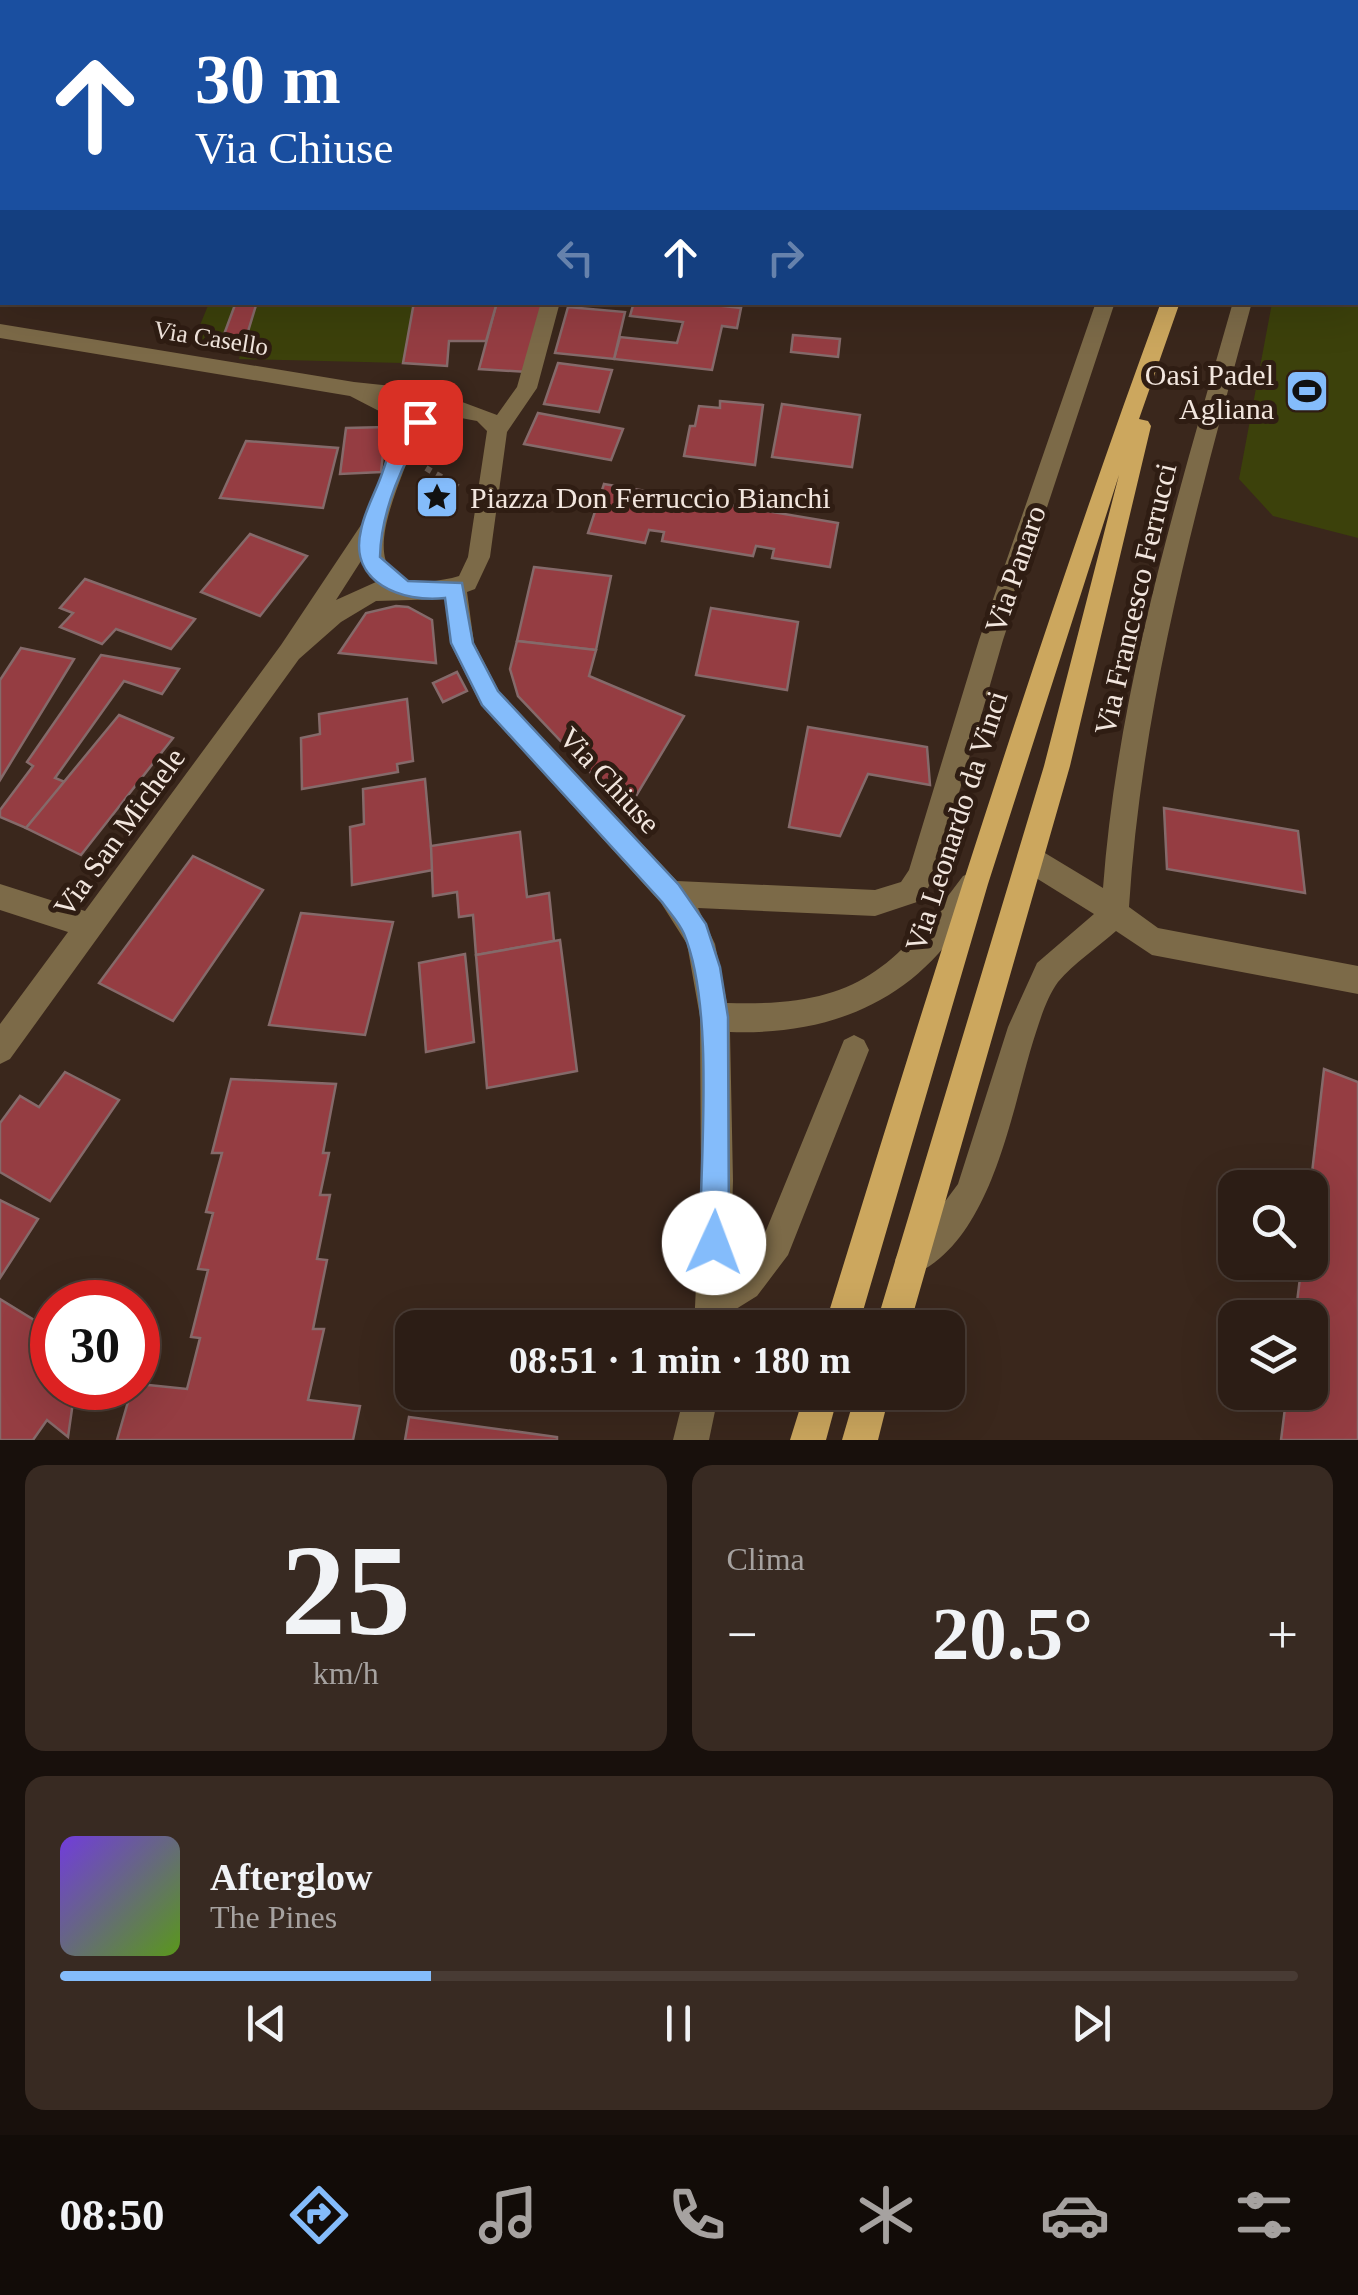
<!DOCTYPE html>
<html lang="it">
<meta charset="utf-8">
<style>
:root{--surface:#2c1d15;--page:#382a22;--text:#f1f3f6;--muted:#a6a2a0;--line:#483b34;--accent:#84bcfb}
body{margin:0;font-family:"Times New Roman",serif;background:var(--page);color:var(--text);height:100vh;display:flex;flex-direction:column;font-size:38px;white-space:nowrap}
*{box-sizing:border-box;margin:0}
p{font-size:32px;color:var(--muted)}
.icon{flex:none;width:55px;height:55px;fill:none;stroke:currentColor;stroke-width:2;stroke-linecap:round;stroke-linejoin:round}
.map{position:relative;height:1440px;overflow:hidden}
.panel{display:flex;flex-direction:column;gap:25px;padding:25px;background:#18100c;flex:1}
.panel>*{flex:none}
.banner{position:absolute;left:0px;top:0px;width:1360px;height:305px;box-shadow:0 10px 40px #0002,0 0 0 2px var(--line);background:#1a4fa0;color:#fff;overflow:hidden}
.tools{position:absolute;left:1218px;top:1170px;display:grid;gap:20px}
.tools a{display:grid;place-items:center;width:110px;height:110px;border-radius:20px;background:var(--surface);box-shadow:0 10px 40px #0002,0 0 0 2px var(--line);font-size:50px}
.speed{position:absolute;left:30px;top:1280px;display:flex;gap:20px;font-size:50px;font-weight:700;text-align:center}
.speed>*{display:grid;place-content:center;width:130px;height:130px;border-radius:50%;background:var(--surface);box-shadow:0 10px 40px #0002,0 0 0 2px var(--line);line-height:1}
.speed .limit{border:15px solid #d22;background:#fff;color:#111}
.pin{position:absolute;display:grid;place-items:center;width:85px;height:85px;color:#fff;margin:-42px;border-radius:20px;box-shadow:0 5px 15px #0006}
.me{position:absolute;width:110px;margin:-55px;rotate:2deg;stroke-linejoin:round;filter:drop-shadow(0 0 8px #0008)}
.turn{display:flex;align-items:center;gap:35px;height:210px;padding:0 30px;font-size:45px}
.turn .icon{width:130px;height:130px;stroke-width:2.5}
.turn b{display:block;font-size:70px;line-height:85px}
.lanes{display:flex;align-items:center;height:95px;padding:0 30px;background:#0003;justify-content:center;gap:50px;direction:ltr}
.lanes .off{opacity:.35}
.big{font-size:75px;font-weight:700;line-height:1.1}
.panel .widget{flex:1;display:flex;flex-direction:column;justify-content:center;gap:15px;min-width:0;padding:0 35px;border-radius:20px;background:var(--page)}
.panel .dial{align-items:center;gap:0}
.dial b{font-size:130px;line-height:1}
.song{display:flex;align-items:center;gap:30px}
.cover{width:120px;height:120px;border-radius:15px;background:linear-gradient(135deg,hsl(260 70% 55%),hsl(90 70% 35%))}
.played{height:10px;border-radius:5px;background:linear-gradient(90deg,var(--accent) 30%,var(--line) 30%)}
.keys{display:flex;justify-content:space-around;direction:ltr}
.heat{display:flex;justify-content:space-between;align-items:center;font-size:55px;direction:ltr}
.panel .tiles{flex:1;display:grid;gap:25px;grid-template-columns:1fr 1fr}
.widget:last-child{grid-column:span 2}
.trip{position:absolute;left:395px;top:1310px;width:570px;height:100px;border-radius:20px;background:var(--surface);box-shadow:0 10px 40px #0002,0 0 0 2px var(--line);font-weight:700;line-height:100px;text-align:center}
.tabs{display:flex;height:160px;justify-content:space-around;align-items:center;background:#120c08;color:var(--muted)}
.tabs .icon{width:70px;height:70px}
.tabs .current{color:var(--accent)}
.tabs b{font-size:45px;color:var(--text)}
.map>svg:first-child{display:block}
.green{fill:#3c410b}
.building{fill:#953d42;stroke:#856a6a;stroke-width:2.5}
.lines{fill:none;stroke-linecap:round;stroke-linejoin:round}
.path{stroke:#77665c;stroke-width:6;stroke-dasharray:6 6;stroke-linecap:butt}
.minor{fill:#7c6a48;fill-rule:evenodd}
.major{fill:#cca75e;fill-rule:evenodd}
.route{fill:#84bcfb;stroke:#567aa3;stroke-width:2.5}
.labels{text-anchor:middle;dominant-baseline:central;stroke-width:10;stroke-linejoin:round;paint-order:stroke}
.far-street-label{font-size:25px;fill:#f2e6de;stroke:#2f1d13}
.poi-label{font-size:30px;fill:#f2e6de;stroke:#2f1d13;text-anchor:end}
.street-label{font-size:30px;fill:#f2e6de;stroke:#2f1d13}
</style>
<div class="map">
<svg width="1358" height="1440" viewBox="0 0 1358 1440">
<rect width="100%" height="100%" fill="#3a271c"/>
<!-- green -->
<g class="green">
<path d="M 1358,139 L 1358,538 L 1273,516 L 1239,479 L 1272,303 L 1358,302 Z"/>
<path d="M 209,303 L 414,303 L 403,363 L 239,359 L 241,351 L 192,345 Z"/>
</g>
<!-- building -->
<g class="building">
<path d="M 899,0 L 1025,0 L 898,2 Z"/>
<path d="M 236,302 L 257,302 L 242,351 L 219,348 Z"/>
<path d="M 497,302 L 543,302 L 527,372 L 479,369 Z"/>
<path d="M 497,302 L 486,341 L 449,341 L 447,366 L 403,363 L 414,302 Z"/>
<path d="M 634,302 L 688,302 L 741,308 L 737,328 L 722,326 L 712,370 L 614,359 L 620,337 L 677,343 L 683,322 L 630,316 Z"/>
<path d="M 568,307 L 625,312 L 614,359 L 555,353 Z"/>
<path d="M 793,335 L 840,339 L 838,357 L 791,352 Z"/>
<path d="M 558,363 L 612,370 L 599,412 L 544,404 Z"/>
<path d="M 720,401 L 763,405 L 755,465 L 684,456 L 690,426 L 695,426 L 699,406 L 720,408 Z"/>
<path d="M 782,404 L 860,415 L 852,467 L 772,457 Z"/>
<path d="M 538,413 L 623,429 L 611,460 L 524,444 Z"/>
<path d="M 386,427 L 381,472 L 340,474 L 346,428 Z"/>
<path d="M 246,441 L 338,448 L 323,508 L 220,498 Z"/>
<path d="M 604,484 L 838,523 L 830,567 L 772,558 L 774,549 L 756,546 L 753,556 L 662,541 L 664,532 L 649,530 L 645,543 L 588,533 Z"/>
<path d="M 250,534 L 307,556 L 260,616 L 201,592 Z"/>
<path d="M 534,567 L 611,576 L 596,650 L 517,641 Z"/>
<path d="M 85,579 L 195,619 L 171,649 L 116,629 L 102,644 L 60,627 L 73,613 L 60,608 Z"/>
<path d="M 396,606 L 408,607 L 432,620 L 436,663 L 339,653 L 366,613 Z"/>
<path d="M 711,608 L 798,622 L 787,690 L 696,675 Z"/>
<path d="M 517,641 L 596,650 L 589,676 L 684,716 L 627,811 L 518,696 L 510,669 Z"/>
<path d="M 21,648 L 74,659 L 0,780 L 0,680 Z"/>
<path d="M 101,655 L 179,669 L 162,694 L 124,681 L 55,778 L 65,782 L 26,828 L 0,817 L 0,810 L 33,766 L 27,762 Z"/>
<path d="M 457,672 L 467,691 L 443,702 L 433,683 Z"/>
<path d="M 407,699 L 413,761 L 397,764 L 398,772 L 302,789 L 301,738 L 320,734 L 319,714 Z"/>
<path d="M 119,715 L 173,738 L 81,855 L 26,828 Z"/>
<path d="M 808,727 L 927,747 L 930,785 L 868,774 L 840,836 L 789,827 Z"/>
<path d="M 425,779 L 433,870 L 352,885 L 350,827 L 364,824 L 363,789 Z"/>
<path d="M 1164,808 L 1298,831 L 1305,893 L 1167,869 Z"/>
<path d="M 520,832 L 527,897 L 549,893 L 554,941 L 476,955 L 473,915 L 459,917 L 457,892 L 433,896 L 431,846 Z"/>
<path d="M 193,856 L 263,890 L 173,1021 L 99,983 Z"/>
<path d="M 301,913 L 393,922 L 365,1035 L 269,1025 Z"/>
<path d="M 560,940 L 577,1071 L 487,1088 L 476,955 Z"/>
<path d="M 465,954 L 474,1042 L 426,1052 L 419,963 Z"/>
<path d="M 1324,1069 L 1358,1082 L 1358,1440 L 1281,1440 L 1287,1392 L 1310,1392 L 1310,1318 L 1295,1318 L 1302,1262 L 1310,1262 L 1310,1190 Z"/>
<path d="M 65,1072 L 119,1100 L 50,1201 L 0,1172 L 0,1123 L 20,1096 L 39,1107 Z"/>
<path d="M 231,1079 L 336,1084 L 323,1153 L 329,1153 L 320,1195 L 330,1195 L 317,1259 L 327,1260 L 313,1329 L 324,1329 L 308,1400 L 360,1406 L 353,1440 L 117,1440 L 132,1388 L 138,1388 L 138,1384 L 187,1389 L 200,1338 L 191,1337 L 208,1270 L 198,1269 L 213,1213 L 206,1212 L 222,1153 L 212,1153 Z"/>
<path d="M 0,1200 L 38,1219 L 0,1278 Z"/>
<path d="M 0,1299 L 52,1331 L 52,1388 L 75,1388 L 68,1437 L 47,1420 L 33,1440 L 0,1440 Z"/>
<path d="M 409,1417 L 557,1437 L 557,1440 L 405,1440 Z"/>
</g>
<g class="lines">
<!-- path -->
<path class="path" d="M 426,468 L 458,487"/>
<!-- minor -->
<g class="minor">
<path d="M 586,0 L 600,0 L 601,2 L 586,2 Z"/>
<path d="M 1150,0 L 1165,0 L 1167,2 L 1151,2 Z"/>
<path d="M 541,302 L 560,302 L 537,388 L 507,432 L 490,557 L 475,589 L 467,592 L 474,643 L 499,691 L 677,881 L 875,890 L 901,882 L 909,870 L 979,640 L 1096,302 L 1115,302 L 1003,640 L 935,876 L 920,901 L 875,916 L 698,908 L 715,944 L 727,1003 C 854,1007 891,973 963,876 L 973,872 L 983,876 L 987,885 C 980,901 968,916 957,930 C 903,1007 822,1035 730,1032 L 733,1181 L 730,1275 L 765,1233 L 844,1040 L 854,1035 L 864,1040 L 869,1050 L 788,1255 L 757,1296 L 728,1314 L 728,1328 L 694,1328 L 701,1181 L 700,1017 L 687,944 L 661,903 L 481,705 L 450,643 L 445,599 L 376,601 L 341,622 L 299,659 L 10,1059 L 0,1064 L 0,1024 L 68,932 L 0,910 L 0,884 L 85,911 L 281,645 L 369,513 L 396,434 L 379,411 L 350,396 L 0,338 L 0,324 L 354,382 L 430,390 L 497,415 L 517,387 ZM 394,400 L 439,407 L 411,420 ZM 461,418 L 477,421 L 487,431 L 468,557 L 459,576 L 452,578 C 337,603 398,492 416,438 L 445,421 ZM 361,561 L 376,582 L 336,600 Z"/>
<path d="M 1233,302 L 1252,302 C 1198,502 1142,699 1129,907 L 1158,928 L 1358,966 L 1358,994 L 1152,955 L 1116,931 C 1098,947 1074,963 1058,982 C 1046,998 1038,1026 1032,1045 C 1010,1118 990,1244 911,1276 L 900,1271 L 895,1260 L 900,1249 L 929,1223 L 958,1184 L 1008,1027 L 1037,963 L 1094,914 L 1020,868 L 1017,859 L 1020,850 L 1030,846 L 1040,850 L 1103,888 C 1118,687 1178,495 1233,302 Z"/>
<path d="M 685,1392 L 719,1392 L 709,1440 L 673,1440 Z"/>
</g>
<!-- major -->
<g class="major">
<path d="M 1176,0 L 1191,0 L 1193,2 L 1177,2 Z"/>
<path d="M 1337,0 L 1351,0 L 1352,2 L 1337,2 Z"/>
<path d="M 1161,302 L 1180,302 L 1139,419 L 1148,421 L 1151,426 L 1070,766 L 909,1328 L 875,1328 L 1044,766 L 1119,475 L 988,884 L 858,1328 L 824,1328 C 930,983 1037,640 1161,302 Z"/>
<path d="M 805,1392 L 839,1392 L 826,1440 L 790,1440 Z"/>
<path d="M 856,1392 L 890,1392 L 878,1440 L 842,1440 Z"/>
</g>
</g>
<!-- route -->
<path class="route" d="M 420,416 L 429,422 C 403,460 381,511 380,557 L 408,581 L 462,583 L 473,643 L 498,691 L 679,885 L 706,924 L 720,967 L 728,1017 L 729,1243 L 725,1253 L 714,1257 L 704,1253 L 700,1243 C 700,1159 715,1008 684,934 C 679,922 669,912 662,902 L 482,705 L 451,643 L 445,598 C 403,603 348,583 361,530 C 364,513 374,495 380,479 C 389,456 394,424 420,416 Z"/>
<!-- icons -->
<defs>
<g id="stadium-square" transform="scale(2.25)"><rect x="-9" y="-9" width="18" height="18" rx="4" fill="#84bcfb" stroke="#2f1d13"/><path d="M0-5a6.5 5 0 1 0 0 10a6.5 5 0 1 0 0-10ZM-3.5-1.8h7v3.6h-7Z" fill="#111"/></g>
<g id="sight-square" transform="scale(2.25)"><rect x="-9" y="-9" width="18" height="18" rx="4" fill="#84bcfb" stroke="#2f1d13"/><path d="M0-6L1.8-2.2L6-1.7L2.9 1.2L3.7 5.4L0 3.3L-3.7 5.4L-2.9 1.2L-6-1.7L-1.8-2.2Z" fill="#111"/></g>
</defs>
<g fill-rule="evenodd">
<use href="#stadium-square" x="1307" y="391"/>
<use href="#sight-square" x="437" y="497"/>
</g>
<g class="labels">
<!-- far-street labels -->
<g class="far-street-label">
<text transform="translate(211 338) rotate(9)">Via Casello</text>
</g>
<!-- poi labels -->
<g class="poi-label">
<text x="1274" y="374">Oasi Padel<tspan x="1274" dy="34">Agliana</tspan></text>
<text x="470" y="497" text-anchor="start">Piazza Don Ferruccio Bianchi</text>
</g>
<!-- street labels -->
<g class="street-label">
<text transform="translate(1015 569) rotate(-71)">Via Panaro</text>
<text transform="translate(1135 599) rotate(-77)">Via Francesco Ferrucci</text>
<text transform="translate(610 780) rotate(47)">Via Chiuse</text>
<text transform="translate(956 821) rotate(-72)">Via Leonardo da Vinci</text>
<text transform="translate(119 832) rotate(-54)">Via San Michele</text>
</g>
</g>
</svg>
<div class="tools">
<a><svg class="icon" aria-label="search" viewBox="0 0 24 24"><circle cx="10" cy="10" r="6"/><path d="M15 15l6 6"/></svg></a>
<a><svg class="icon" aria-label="layers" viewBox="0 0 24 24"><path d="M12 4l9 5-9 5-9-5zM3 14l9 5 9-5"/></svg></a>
</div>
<div class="speed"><div class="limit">30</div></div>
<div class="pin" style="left:420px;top:422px;background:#d93025"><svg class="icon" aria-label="arrive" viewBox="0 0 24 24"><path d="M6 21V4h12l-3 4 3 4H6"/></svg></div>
<svg class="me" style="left:714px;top:1243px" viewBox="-20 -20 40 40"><circle r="19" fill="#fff"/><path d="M0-13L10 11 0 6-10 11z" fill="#84bcfb"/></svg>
<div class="trip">08:51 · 1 min · 180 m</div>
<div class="banner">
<div class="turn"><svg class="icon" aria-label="ahead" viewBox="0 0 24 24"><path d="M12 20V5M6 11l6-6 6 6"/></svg><div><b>30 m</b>Via Chiuse</div></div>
<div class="lanes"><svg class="icon off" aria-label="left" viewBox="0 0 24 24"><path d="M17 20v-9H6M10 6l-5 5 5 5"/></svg><svg class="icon" aria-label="ahead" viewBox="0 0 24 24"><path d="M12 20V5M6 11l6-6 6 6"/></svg><svg class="icon off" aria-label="right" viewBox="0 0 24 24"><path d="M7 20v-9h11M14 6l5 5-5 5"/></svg></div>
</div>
</div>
<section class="panel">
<div class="tiles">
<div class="widget dial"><b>25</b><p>km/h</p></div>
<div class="widget"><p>Clima</p>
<div class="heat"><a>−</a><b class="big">20.5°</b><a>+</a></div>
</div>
<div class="widget">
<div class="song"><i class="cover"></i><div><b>Afterglow</b><p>The Pines</p></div></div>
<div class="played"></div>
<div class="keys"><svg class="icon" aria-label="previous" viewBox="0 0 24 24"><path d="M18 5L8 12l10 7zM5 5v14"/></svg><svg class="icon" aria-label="pause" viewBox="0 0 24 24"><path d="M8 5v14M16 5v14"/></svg><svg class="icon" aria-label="next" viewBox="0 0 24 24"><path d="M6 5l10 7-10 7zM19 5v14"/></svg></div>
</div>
</div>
</section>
<nav class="tabs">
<b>08:50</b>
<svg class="icon current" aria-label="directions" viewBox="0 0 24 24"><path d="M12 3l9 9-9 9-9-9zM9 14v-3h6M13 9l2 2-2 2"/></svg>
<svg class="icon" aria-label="music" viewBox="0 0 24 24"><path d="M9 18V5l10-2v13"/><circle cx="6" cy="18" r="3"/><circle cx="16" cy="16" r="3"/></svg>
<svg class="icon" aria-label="phone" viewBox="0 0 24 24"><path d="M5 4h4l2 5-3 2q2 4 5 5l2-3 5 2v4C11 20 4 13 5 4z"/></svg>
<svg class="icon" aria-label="climate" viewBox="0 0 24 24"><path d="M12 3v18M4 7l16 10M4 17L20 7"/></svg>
<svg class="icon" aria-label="car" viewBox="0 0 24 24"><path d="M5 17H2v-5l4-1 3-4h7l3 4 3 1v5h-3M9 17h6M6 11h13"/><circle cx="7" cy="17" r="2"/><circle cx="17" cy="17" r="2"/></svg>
<svg class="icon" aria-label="filters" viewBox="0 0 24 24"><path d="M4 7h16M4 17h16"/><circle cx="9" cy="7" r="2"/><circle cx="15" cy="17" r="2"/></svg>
</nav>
